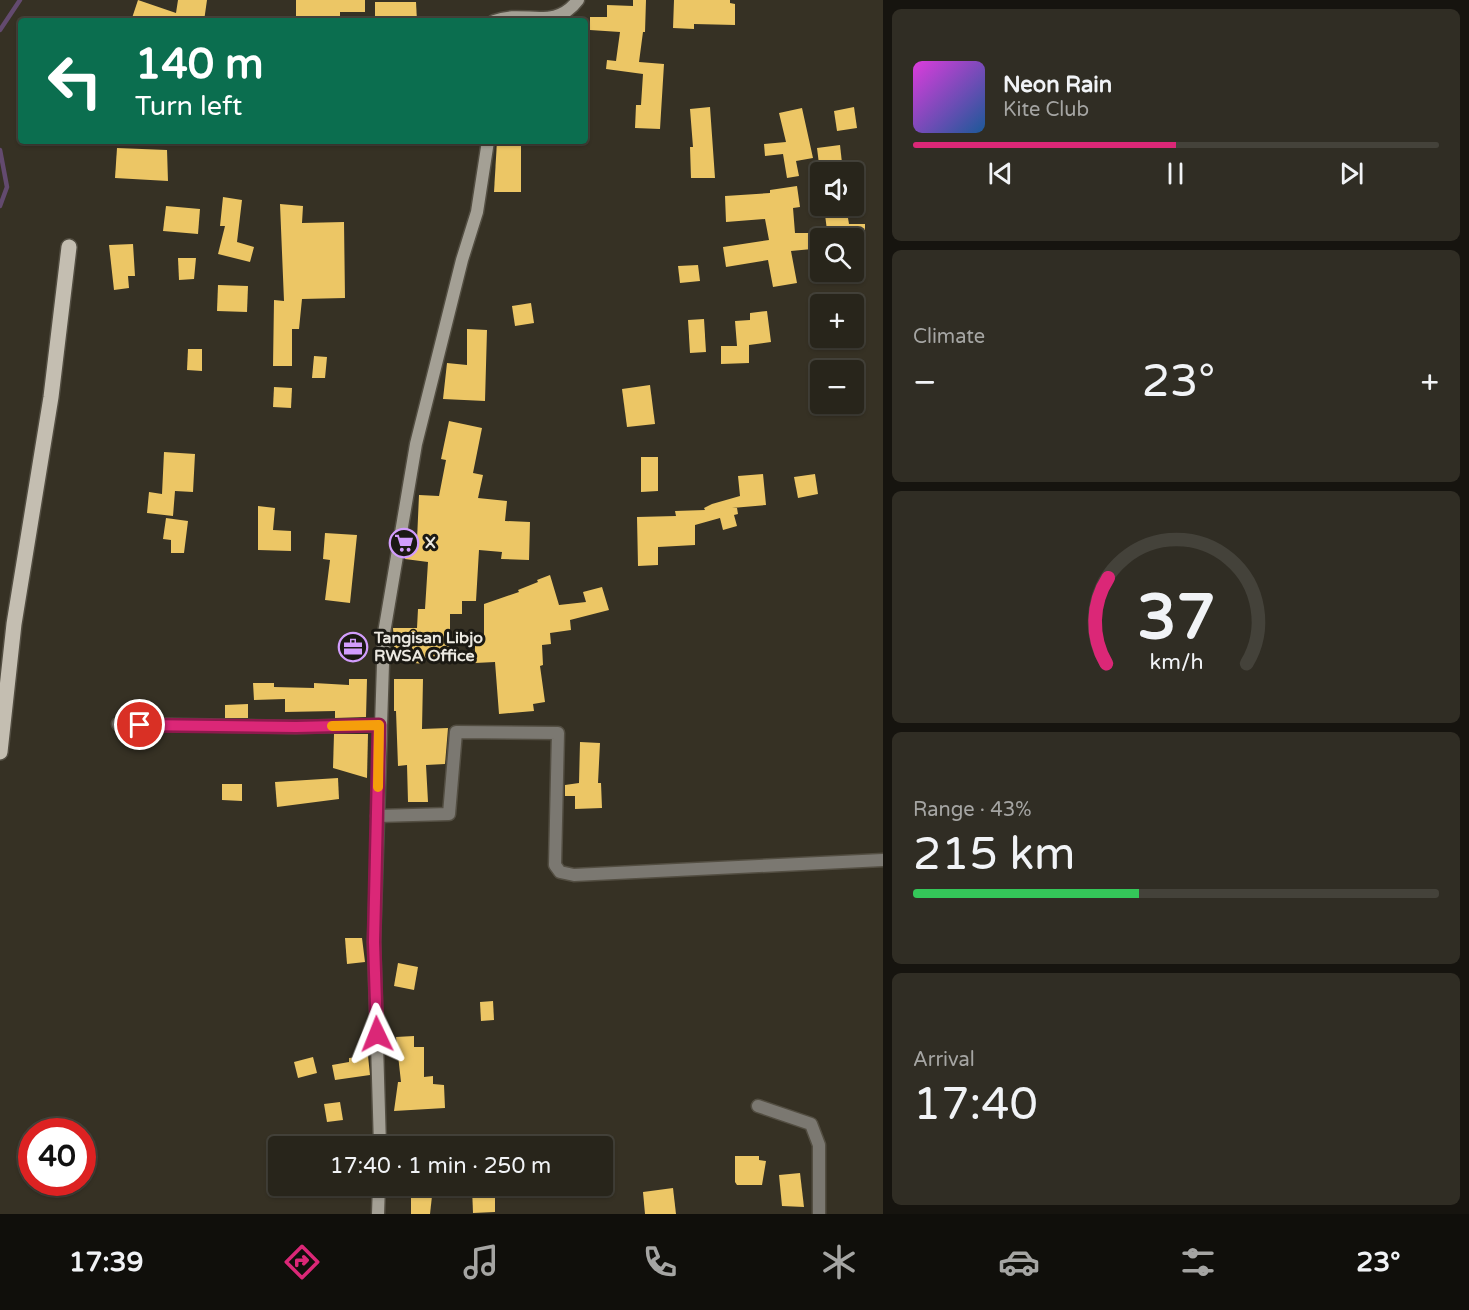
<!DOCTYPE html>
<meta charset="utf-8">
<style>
:root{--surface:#28251b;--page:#302d24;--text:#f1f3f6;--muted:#a5a5a3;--line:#44423a;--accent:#db2777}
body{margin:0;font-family:"Varela Round",sans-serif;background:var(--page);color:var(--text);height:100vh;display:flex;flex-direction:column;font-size:22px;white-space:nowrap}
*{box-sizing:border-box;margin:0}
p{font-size:20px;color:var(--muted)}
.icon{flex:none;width:33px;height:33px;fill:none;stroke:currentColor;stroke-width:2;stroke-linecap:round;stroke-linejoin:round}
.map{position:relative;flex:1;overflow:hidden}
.sheet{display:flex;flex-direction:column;gap:9px;padding:9px;background:#16140f;width:586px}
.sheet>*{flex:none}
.guide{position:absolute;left:18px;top:18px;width:570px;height:126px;border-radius:6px;box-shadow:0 2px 4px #0004,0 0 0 2px var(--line);background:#0b6e4f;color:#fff;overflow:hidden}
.tools{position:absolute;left:810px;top:162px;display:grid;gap:12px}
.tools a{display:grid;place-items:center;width:54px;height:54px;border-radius:6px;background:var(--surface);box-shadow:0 2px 4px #0004,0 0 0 2px var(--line);font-size:30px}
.speed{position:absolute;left:18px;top:1118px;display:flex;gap:12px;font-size:30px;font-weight:700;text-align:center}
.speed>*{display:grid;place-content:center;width:78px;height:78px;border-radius:50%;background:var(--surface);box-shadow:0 2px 4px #0004,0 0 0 2px var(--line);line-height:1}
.speed .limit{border:9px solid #d22;background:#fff;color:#111}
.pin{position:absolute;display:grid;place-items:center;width:51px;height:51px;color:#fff;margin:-26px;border:3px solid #fff;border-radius:50%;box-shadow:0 2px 6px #0007}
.me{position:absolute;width:66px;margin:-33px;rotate:358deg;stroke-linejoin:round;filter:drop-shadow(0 0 4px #0008)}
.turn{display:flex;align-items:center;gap:21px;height:126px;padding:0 18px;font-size:27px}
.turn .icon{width:78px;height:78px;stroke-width:2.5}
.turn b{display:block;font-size:42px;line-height:51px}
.big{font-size:45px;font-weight:600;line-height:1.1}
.sheet .widget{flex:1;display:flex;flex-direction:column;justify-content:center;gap:9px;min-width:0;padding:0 21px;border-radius:9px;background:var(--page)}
.sheet .dial{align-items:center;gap:0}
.dial svg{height:156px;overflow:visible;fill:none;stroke:var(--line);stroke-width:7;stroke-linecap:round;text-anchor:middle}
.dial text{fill:var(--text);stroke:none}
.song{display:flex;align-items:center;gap:18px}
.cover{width:72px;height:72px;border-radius:9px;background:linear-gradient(135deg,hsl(300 70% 55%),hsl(210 70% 35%))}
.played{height:6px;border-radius:3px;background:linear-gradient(90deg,var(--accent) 50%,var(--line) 50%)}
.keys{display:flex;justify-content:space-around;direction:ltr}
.heat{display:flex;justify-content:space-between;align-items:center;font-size:33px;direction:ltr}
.charge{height:9px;border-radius:4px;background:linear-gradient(90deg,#34c759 43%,var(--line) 0)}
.trip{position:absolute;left:268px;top:1136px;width:345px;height:60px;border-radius:6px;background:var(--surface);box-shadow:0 2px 4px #0004,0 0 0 2px var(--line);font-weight:600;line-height:60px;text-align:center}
.tab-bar{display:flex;height:96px;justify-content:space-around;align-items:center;background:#100f0b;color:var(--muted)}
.tab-bar .icon{width:42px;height:42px}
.tab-bar .selected{color:var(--accent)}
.tab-bar b{font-size:27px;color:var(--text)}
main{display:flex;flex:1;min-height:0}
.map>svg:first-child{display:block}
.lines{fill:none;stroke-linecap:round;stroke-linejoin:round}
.stream{stroke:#634a6f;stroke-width:4.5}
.building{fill:#ecc665}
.street-casing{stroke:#534e42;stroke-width:15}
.secondary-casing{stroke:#534e42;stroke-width:15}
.primary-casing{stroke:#534e42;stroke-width:18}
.street{stroke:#7b7871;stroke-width:12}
.secondary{stroke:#a4a095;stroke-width:12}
.primary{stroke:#c4beb1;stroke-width:15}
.route-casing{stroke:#8e194d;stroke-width:15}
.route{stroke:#db2777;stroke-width:10}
.slow{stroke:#f59e0b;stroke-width:10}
.labels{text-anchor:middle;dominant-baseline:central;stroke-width:6;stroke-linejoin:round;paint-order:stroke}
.poi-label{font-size:16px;font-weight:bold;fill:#ebe8e0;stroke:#1b1913;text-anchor:start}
</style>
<main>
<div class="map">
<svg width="883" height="1214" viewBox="0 0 883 1214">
<rect width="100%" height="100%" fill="#363124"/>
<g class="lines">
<!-- stream -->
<g class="stream">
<path d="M 0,30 L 20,0"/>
<path d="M 0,150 L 7,187 L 0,206"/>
</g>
</g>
<!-- building -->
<g class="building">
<path d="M 138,0 L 176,13 L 178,0 L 207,0 L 204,21 L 131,21 Z"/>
<path d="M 296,0 L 365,0 L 365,12 L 340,12 L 340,21 L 296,21 Z"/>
<path d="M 633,0 L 646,0 L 645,32 L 643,32 L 639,62 L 664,64 L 660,129 L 635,128 L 636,105 L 641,105 L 643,74 L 606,69 L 607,60 L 616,61 L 620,32 L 590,30 L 590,17 L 607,17 L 607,5 L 633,6 Z"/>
<path d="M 674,0 L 730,0 L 730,3 L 735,4 L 735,25 L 694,24 L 694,29 L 673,28 Z"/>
<path d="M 375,2 L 416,2 L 417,21 L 375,19 Z"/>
<path d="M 710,107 L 715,178 L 691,178 L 690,147 L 693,147 L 690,109 Z"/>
<path d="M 854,107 L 857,128 L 837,131 L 834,111 Z"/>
<path d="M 802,108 L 813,158 L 796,161 L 799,176 L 787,178 L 783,154 L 765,156 L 764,144 L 786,142 L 779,113 Z"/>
<path d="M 497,141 L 521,141 L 521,192 L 494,192 Z"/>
<path d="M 840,145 L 843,172 L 820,172 L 817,148 Z"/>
<path d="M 117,148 L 167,150 L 168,181 L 115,178 Z"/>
<path d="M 797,186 L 800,207 L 793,208 L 795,233 L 809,233 L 812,249 L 791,251 L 797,283 L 773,287 L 768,260 L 726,267 L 723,247 L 769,240 L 765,219 L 726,222 L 725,196 L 770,193 L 770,190 Z"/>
<path d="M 223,197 L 242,200 L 237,242 L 254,247 L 250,262 L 218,254 L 225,226 L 220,226 Z"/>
<path d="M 280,204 L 303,206 L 302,223 L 344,222 L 345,298 L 302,299 L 299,329 L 292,329 L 292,366 L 273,366 L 274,300 L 284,301 Z"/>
<path d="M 166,206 L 200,209 L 198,234 L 163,231 Z"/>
<path d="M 846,206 L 849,224 L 865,224 L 865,239 L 828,238 L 824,207 Z"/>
<path d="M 133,244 L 135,276 L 128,276 L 129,288 L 114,290 L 109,245 Z"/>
<path d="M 178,258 L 196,258 L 194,279 L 179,280 Z"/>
<path d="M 698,265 L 700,281 L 680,283 L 678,266 Z"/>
<path d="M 218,285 L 248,286 L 247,312 L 217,311 Z"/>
<path d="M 531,303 L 534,323 L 515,326 L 512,306 Z"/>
<path d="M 767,311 L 771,342 L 749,345 L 749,363 L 721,364 L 721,346 L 737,346 L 735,321 L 750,320 L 750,313 Z"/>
<path d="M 704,319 L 706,352 L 690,353 L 688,320 Z"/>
<path d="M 467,329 L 487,330 L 485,401 L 443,399 L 447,363 L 467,365 Z"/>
<path d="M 188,349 L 202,349 L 202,371 L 187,370 Z"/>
<path d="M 314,356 L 327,357 L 325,378 L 312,378 Z"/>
<path d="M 650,385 L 655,424 L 627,427 L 622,389 Z"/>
<path d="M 274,387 L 292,388 L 291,408 L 273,407 Z"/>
<path d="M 449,421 L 482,428 L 473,473 L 483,475 L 478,498 L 507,501 L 505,521 L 530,522 L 529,560 L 501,559 L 502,552 L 479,550 L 476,601 L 462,601 L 462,614 L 450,614 L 450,659 L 424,658 L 424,664 L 395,661 L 393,628 L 417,628 L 418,609 L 425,609 L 428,562 L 405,559 L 408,542 L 416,543 L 417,540 L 419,495 L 439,496 L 446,460 L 441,459 Z"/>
<path d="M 164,452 L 195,454 L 193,492 L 175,491 L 173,516 L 147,513 L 149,492 L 162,494 Z"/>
<path d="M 641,457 L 658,457 L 658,491 L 641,492 Z"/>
<path d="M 763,474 L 766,505 L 732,508 L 737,508 L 738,514 L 734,515 L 737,526 L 723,530 L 720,518 L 695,525 L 695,545 L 658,547 L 658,565 L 638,566 L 637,517 L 676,516 L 675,511 L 705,510 L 704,508 L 712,504 L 740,496 L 738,476 Z"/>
<path d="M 815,474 L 818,494 L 798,498 L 794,477 Z"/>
<path d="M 258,506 L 275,508 L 273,530 L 291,531 L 291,551 L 258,550 Z"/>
<path d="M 166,518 L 188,521 L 184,553 L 171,553 L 171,540 L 163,539 Z"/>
<path d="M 325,533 L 357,535 L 350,603 L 325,600 L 330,560 L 323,559 Z"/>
<path d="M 550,575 L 559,605 L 586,602 L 583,592 L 602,587 L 609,610 L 570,620 L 571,630 L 550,633 L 551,644 L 542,645 L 543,665 L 540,666 L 545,702 L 533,704 L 534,711 L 499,714 L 495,662 L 475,663 L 475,640 L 484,640 L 484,604 L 519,592 L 518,590 L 538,582 L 537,580 Z"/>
<path d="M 343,635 L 365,637 L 363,658 L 342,657 Z"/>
<path d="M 349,679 L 367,679 L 366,717 L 335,718 L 335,711 L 285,712 L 285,699 L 254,700 L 253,683 L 274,683 L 274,687 L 314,688 L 314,683 L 349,685 Z"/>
<path d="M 394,679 L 423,679 L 422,729 L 448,728 L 445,764 L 426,765 L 428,802 L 408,802 L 407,765 L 398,766 L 396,711 L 394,711 Z"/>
<path d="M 248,704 L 248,718 L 225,718 L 225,705 Z"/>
<path d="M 334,734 L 368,734 L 367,778 L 333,768 Z"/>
<path d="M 580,742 L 600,743 L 598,783 L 601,783 L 602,808 L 575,809 L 575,796 L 565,796 L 565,785 L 579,783 Z"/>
<path d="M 338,778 L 339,799 L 277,807 L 275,782 Z"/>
<path d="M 222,784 L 242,784 L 242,801 L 222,800 Z"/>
<path d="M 345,938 L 362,938 L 365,962 L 347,964 Z"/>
<path d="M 398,963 L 418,967 L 414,990 L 394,986 Z"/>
<path d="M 493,1001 L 494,1020 L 481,1021 L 480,1002 Z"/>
<path d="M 414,1036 L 414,1047 L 424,1047 L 424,1077 L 433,1076 L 433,1084 L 444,1085 L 445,1108 L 394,1111 L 398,1082 L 401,1082 L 396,1037 Z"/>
<path d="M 368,1056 L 370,1075 L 335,1080 L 332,1065 L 349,1062 L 349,1058 Z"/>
<path d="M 313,1057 L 317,1073 L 298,1078 L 294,1062 Z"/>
<path d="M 340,1102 L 343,1120 L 327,1122 L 324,1104 Z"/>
<path d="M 735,1156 L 759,1156 L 759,1160 L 766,1161 L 762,1185 L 737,1185 L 735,1182 Z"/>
<path d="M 800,1173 L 804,1207 L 782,1206 L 779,1175 Z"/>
<path d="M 495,1187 L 495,1212 L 473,1213 L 472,1188 Z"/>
<path d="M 673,1188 L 676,1214 L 645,1214 L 643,1192 Z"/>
<path d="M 411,1195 L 432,1196 L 430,1214 L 411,1214 Z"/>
</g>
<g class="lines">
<!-- street casing -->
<g class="street-casing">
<g id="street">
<path d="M 118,724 L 295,727 L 379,725"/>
<path d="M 377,816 L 449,814 L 456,732 L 558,733 L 555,865 L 560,872 L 574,875 L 883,860"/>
<path d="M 758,1106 L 811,1124 L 819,1145 L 819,1214"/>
</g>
</g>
<!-- secondary casing -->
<g class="secondary-casing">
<g id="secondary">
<path d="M 494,21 C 525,9 554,32 578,0"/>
<path d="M 380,1146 L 374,942 L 384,633 L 416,444 L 462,260 L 477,212 L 488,141"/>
<path d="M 378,1214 L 379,1185"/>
</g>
</g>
<!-- primary casing -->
<g class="primary-casing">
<path id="primary" d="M 0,752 L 14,624 L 51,397 L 69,247"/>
</g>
<!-- street -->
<use href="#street" class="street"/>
<!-- secondary -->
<use href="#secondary" class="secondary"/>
<!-- primary -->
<use href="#primary" class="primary"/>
</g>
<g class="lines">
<!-- route casing -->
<g class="route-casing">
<path id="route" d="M 140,725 L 296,727 L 379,725 L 374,942 L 377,1034"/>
</g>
<!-- route -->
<use href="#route" class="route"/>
<!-- slow -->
<path class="slow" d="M 332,726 L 379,725 L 378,787"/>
</g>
<!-- icons -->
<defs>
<g id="supermarket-ring" transform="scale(1.5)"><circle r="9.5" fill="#1b1913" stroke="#d29dfd" stroke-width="1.5"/><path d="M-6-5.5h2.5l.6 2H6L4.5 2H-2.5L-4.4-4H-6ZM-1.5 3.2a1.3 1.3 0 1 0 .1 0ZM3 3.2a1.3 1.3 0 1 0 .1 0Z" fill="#d29dfd"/></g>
<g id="office-ring" transform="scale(1.5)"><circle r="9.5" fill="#1b1913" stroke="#d29dfd" stroke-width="1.5"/><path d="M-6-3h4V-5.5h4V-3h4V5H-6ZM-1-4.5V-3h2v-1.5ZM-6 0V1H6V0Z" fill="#d29dfd"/></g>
</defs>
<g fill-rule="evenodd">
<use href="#supermarket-ring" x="404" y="543"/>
<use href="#office-ring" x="353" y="647"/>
</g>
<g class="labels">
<!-- poi labels -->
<g class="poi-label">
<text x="425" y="543">X</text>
<text x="374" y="638">Tangisan Libjo<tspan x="374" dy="18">RWSA Office</tspan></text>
</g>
</g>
</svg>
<div class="tools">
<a><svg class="icon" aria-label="sound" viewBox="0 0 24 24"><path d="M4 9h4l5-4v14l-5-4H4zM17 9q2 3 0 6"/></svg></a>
<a><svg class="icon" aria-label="search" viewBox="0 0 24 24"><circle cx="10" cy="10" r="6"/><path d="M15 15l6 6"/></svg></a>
<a>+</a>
<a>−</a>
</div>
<div class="speed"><div class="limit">40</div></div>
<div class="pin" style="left:140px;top:725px;background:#d93025"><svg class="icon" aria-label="arrive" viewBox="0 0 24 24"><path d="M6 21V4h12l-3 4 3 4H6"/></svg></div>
<svg class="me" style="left:377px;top:1034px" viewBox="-20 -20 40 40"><path d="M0-17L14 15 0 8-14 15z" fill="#db2777" stroke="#fff" stroke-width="4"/></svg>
<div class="trip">17:40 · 1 min · 250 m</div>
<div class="guide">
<div class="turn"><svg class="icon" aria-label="left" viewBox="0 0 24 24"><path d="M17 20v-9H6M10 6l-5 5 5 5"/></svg><div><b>140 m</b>Turn left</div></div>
</div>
</div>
<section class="sheet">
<div class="widget">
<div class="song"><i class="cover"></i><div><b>Neon Rain</b><p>Kite Club</p></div></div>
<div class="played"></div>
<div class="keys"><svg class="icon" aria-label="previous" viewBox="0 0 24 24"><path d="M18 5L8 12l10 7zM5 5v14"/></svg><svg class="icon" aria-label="pause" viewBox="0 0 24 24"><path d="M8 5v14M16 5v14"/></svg><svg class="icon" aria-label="next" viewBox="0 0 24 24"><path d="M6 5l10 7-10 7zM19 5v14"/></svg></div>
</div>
<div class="widget"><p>Climate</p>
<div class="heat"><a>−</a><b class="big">23°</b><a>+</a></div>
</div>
<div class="widget dial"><svg viewBox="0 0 100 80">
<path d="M14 69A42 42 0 1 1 86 69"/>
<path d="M14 69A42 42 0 0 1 15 25" stroke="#db2777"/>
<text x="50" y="56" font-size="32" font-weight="700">37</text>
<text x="50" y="72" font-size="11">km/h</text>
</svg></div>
<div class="widget"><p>Range · 43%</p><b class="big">215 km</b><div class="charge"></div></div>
<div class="widget"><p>Arrival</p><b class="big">17:40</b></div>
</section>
</main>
<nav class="tab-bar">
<b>17:39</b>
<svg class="icon selected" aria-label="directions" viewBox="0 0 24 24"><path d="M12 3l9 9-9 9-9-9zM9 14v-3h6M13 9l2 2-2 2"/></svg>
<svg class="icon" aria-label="music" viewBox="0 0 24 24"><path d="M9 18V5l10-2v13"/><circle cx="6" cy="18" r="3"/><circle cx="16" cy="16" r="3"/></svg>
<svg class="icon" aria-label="phone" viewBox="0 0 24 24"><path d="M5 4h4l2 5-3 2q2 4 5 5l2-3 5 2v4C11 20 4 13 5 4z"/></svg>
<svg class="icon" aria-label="climate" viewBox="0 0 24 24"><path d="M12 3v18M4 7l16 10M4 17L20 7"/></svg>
<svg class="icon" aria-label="car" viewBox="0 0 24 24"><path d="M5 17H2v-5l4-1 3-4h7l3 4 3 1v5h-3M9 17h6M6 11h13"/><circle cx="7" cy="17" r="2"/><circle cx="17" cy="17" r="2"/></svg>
<svg class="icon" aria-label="filters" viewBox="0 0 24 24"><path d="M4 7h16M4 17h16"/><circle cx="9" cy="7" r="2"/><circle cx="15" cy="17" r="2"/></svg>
<b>23°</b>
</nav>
